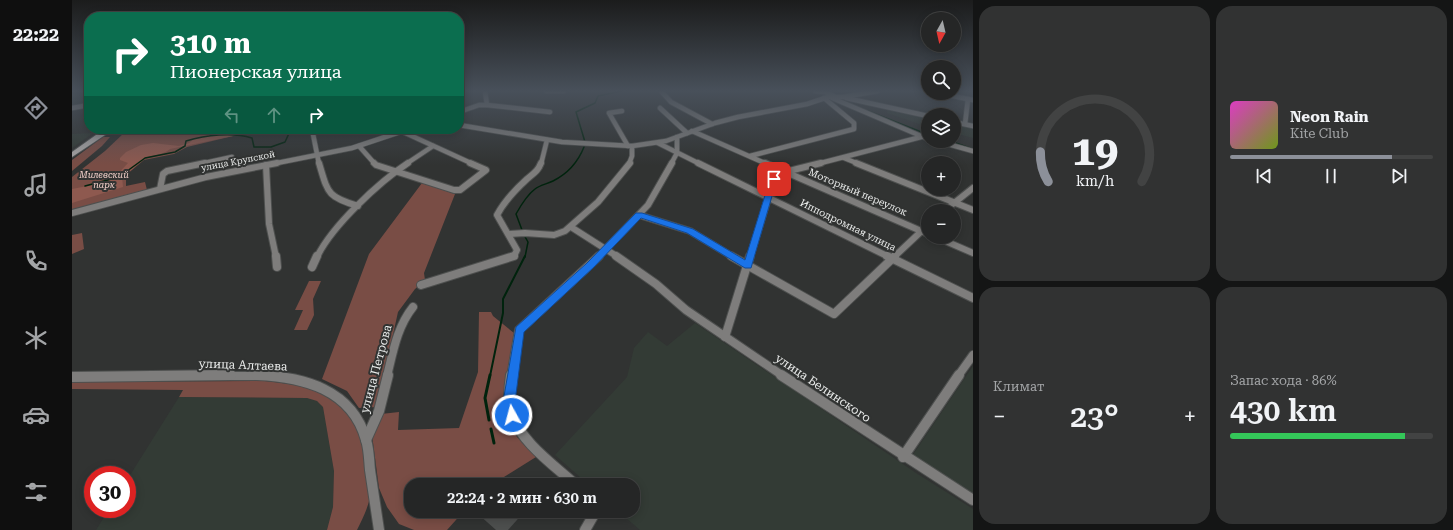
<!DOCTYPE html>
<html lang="ru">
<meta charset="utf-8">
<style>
:root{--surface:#252626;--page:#313232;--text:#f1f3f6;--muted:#a3a5a7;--line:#424343;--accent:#8c9099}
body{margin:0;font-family:"Roboto Serif",serif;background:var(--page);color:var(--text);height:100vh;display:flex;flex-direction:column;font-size:15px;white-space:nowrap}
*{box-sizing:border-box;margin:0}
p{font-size:13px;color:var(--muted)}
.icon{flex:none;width:22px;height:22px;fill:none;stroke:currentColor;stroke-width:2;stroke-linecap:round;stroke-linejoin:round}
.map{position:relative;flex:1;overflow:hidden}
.side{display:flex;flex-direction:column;gap:6px;padding:6px;background:#141515;width:480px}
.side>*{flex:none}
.hud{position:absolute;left:12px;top:12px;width:380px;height:122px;border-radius:16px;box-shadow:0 2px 10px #0003,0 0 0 1px var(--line);background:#0b6e4f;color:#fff;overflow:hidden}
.needle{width:26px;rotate:188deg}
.fabs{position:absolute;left:849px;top:12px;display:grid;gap:8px}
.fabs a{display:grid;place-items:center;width:40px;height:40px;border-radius:50%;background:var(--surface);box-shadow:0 2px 10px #0003,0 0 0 1px var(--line);font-size:20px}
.speed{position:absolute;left:12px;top:466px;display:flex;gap:8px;font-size:20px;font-weight:700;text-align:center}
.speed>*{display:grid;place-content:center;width:52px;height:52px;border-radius:50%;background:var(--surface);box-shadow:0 2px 10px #0003,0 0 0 1px var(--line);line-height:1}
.speed .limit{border:6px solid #d22;background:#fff;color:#111}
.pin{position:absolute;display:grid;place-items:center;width:34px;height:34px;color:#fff;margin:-17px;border-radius:8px;box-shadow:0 2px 6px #0006}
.me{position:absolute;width:44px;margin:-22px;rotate:353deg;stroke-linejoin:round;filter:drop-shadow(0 0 3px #0008)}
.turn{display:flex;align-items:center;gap:14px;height:84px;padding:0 20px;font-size:18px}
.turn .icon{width:52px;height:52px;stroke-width:2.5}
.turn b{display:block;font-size:28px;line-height:34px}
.lanes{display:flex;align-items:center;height:38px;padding:0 20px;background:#0003;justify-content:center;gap:20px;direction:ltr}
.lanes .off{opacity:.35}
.big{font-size:30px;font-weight:600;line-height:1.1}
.side .card{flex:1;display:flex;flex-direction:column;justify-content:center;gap:6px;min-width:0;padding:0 14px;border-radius:16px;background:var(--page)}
.side .dial{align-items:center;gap:0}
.dial svg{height:104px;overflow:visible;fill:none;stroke:var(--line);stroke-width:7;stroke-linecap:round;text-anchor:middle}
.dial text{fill:var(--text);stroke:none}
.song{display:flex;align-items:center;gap:12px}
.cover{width:48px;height:48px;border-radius:6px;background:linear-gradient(135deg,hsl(310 70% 55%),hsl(80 70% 35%))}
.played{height:4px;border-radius:2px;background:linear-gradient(90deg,var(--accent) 80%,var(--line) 80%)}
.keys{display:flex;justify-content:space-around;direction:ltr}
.heat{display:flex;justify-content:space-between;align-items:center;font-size:22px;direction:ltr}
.charge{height:6px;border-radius:3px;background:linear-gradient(90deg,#34c759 86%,var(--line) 0)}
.side .tiles{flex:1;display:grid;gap:6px;grid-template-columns:repeat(2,1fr)}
.trip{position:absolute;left:332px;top:478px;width:236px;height:40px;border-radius:16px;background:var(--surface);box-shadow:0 2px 10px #0003,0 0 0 1px var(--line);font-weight:600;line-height:40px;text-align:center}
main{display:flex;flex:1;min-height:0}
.tabs{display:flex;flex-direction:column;width:72px;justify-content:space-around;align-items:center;background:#0f0f0f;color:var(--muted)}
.tabs .icon{width:28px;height:28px}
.tabs .on{color:var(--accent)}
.tabs b{font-size:18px;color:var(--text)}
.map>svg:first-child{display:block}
.built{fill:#333b35}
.green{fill:#794d45}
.forest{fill:#8e594f}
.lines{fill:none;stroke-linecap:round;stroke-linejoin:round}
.stream-far2{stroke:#00230d;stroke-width:1.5}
.stream-far1{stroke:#00230d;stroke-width:2}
.stream{stroke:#00230d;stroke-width:3}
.building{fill:#4d4f4e}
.street-far3-casing{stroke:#4e504f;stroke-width:6}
.street-far2-casing{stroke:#4e504f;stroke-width:8}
.street-far1-casing{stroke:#4e504f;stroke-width:10}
.street-casing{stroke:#4e504f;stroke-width:12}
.secondary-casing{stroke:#4e504f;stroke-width:2}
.street-far3{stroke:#7e7d7c;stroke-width:4.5}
.street-far2{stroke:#7e7d7c;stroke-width:6}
.street-far1{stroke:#7e7d7c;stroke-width:8}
.street{stroke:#7e7d7c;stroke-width:10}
.secondary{fill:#a9a6a6;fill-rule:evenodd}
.route{fill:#1a73e8;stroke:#114b97}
.labels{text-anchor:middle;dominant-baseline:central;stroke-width:4;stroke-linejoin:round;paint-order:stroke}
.far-street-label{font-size:9px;fill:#e9ebea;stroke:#313332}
.far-park-label{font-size:9px;font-style:italic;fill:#f7d4cd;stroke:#313332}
.street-label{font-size:10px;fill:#e9ebea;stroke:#313332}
.near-street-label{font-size:12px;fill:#e9ebea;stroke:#313332}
</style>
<main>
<nav class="tabs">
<b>22:22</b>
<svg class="icon on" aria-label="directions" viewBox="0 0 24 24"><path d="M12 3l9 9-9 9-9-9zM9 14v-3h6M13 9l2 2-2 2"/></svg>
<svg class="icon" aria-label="music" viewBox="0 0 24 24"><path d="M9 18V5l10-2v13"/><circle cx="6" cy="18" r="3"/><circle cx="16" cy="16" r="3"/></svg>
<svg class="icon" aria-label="phone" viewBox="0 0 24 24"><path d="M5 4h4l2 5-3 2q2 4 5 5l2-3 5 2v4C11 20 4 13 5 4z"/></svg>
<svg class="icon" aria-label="climate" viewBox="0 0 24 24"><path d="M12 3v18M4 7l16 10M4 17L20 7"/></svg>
<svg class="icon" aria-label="car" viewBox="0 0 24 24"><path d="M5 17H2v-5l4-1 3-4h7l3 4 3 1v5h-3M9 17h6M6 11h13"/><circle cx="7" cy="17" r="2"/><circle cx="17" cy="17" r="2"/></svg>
<svg class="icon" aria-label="filters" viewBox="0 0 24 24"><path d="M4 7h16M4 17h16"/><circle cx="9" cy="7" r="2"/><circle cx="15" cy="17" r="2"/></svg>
</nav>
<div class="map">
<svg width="901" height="530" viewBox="0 0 901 530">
<rect width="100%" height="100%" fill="#313332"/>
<!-- built -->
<g class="built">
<path d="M 0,91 L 17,91 L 17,105 L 0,108 Z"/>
<path d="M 816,109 L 856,117 L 856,127 L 815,113 Z"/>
<path d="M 882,123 L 901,127 L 901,138 L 882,133 Z"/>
<path d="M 21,133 L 0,148 L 0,134 Z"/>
<path d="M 623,323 L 844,473 L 901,509 L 901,530 L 568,530 L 546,511 L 561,511 L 561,485 L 517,485 L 483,455 L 555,377 L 562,348 L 576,332 L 595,346 Z"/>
<path d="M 901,366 L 901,493 L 840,456 Z"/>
<path d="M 107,397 L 235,398 L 245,401 L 251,407 L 262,471 L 261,507 L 255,530 L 24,530 L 37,509 L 55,509 L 55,480 Z"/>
</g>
<!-- green -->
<g class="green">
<path d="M 96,129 L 171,129 L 174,133 L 115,147 L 102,154 L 72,160 L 54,175 L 54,186 L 73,182 L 75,190 L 0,210 L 0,177 L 33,151 L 52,133 Z"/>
<path d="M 31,137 L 38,137 L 30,146 L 0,171 L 0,160 Z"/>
<path d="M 350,183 L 383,194 L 352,273 L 353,280 L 343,289 L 326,312 L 305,407 L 287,408 L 275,391 L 250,379 L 297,254 Z"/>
<path d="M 10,233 L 12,249 L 0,254 L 0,235 Z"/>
<path d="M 237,281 L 249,281 L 241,299 L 242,315 L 235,330 L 222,330 L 231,310 L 223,310 Z"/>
<path d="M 407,312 L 419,312 L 421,316 L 442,333 L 430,403 L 445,437 L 464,457 L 419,485 L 339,485 L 339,511 L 392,511 L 375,530 L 342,530 L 327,524 L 315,507 L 307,488 L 300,435 L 309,414 L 327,412 L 326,430 L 387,428 L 406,372 Z"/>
<path d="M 193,381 C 217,384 243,386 264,399 C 286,413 299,462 299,487 C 299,502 292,516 285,530 L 255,530 L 261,507 L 262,471 L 251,407 L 245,401 L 235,398 L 107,397 L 111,390 L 0,389 L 0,382 Z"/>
</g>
<!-- forest -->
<path class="forest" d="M 135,129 L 167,130 L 161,136 L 98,149 C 90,156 80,154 72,159 C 64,164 59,173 50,176 L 51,187 L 0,203 L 0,189 L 31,183 L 42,178 L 56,163 L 48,160 L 48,158 L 54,152 L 69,145 L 81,143 L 107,146 L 117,143 L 123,138 L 135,137 L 137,134 L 133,131 Z"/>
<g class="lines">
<!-- stream-far2 -->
<g class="stream-far2">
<path d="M 796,111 L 852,133"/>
<path d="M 878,141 L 901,149"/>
<path d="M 513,142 L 504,112 L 523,103 L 526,96 L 550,91"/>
<path d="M 13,186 L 47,177 L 73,158 L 103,152 L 113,146 L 114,141 C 134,135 160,132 180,138 L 182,147 L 199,147 L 213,142 L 219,129"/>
<path d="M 450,230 L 444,214 C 449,205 455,195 463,189 C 468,185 475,184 481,181 C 495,174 506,162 512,147"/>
<path d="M 452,235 L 456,242 L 453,257"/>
</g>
<!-- stream-far1 -->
<path class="stream-far1" d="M 418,376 L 431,313 L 431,299 L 453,256"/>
<!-- stream -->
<g class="stream">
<path d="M 417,420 L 413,398 L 418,375"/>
<path d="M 419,429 L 422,443"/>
</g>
</g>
<!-- building -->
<path class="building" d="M 409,511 L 453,511 L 436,530 L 424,530 L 406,514 Z"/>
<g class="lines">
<!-- street-far3 casing -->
<g class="street-far3-casing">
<g id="street-far3">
<path d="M 474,91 L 492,91"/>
<path d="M 589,91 L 599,102 L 640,124"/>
<path d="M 743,91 L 753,92 L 762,96"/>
<path d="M 866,93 L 901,100"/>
<path d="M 760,98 L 856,139"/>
<path d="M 774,98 L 856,116"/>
<path d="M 415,105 L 478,112"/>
<path d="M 0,108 L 17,105"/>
<path d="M 588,108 L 615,133"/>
<path d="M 550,111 L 537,113 L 556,146"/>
<path d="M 387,112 L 407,105 L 415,105 L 413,91"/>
<path d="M 882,122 L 901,126"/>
<path d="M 893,124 L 896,99"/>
<path d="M 387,125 L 490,142 L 560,146 L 594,141 L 643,123 L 666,117 L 735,104 L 756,97 L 771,97 L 806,91"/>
<path d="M 240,129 L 247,164"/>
<path d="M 329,131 L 401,164"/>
<path d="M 620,131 L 695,164"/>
<path d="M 865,141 L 901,151"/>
<path d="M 586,143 L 628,164"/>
<path d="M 287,146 L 303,164"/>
<path d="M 678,156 L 782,129 L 782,123 L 752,98"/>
<path d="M 772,158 L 787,164"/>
<path d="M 128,164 L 160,157"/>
<path d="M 200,164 L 280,148 L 337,129"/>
<path d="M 334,164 L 361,146"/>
<path d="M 469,164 L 475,140"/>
<path d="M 557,164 L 560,156 L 560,146"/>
<path d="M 599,164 L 605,153 L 605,137"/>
<path d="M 745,164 L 849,137"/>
</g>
</g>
<!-- street-far2 casing -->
<g class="street-far2-casing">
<g id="street-far2">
<path d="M 247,163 C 256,193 255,197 286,206"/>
<path d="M 302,163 L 304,165 L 382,190 L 388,190 L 414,170 L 398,163"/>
<path d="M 626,163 L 817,257"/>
<path d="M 693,163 L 856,234"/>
<path d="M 784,163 L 901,210"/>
<path d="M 194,165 L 197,224 L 204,257"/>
<path d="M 88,189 L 91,174 L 95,171 L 133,163"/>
<path d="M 872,211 L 901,188"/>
<path d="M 0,213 L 134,177 L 205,163"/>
<path d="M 567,215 L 618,231 L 661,257"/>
<path d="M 499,227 L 546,257"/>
<path d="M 437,234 L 453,233 L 482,235 L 493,231 L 526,202 L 558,163"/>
<path d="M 864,237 L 901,253"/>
<path d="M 245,257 C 260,226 307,182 336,163"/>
<path d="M 439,257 L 442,256 L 445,250 L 425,215 C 432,202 444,189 455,179 C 462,173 466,171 469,163"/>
<path d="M 526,257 L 576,205 L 600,163"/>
<path d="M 678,257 L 702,179 L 713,172 L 749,163"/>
<path d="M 822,257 L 856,225"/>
</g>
</g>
<!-- street-far1 casing -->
<g class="street-far1-casing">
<g id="street-far1">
<path d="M 204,256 L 205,267"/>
<path d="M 544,256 L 584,284 L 614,310 L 711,376"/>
<path d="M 659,256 L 762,314 L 823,256"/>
<path d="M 815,256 L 901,298"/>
<path d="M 240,267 L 245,256"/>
<path d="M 349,285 L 442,256"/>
<path d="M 653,337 L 678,256"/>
<path d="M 30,376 L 203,376"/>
<path d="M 315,376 C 321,352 325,327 341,307"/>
<path d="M 439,376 L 447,330 L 527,256"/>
<path d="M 886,376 L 901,355"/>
</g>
</g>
<!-- street casing -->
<g class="street-casing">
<g id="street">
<path d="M 185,375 C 231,377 280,389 294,440 C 297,449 297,460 298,470 C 301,490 304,510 307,530"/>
<path d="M 439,375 C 437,388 436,400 439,412 C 448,442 482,465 504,485"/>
<path d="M 709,375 L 901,500"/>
<path d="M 0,377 L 159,375"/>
<path d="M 294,440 L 307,411 L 316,375"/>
<path d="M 831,457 L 887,375"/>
<path d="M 513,530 L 524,511"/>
</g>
</g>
<!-- secondary casing -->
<g class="secondary-casing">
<path id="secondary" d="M 35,129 L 42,129 L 0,157 L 0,152 L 24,135 Z"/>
</g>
<!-- street-far3 -->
<use href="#street-far3" class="street-far3"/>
<!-- street-far2 -->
<use href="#street-far2" class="street-far2"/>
<!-- street-far1 -->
<use href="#street-far1" class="street-far1"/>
<!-- street -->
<use href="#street" class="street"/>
<!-- secondary -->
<use href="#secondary" class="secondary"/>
</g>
<!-- sky -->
<linearGradient id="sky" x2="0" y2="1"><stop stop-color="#1b1c1c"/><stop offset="0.55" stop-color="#48505a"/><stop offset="1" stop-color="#48505a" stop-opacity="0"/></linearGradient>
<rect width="901" height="165" fill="url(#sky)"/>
<!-- route -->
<path class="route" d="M 702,176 L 705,179 L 679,268 L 673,268 L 615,233 L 569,218 L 522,267 L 452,332 L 443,402 L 446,415 L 444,419 L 440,421 L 436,419 L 431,402 L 444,327 L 515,263 L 564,213 L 570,213 L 621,229 L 673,260 L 698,179 Z"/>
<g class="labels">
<!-- far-street labels -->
<g class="far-street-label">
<text transform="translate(166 161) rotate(-11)">улица Крупской</text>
</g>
<!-- far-park labels -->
<g class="far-park-label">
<text x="32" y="175">Милевский<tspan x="32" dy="10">парк</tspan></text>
</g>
<!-- street labels -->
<g class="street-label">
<text transform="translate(786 192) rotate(23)">Моторный переулок</text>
<text transform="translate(776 225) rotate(26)">Ипподромная улица</text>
</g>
<!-- near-street labels -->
<g class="near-street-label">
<text transform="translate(171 365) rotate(2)">улица Алтаева</text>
<text transform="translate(304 369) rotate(-75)">улица Петрова</text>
<text transform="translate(751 388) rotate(34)">улица Белинского</text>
</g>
</g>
</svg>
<div class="fabs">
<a><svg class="needle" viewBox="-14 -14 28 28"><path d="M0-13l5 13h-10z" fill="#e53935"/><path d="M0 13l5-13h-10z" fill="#a3a5a7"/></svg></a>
<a><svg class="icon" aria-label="search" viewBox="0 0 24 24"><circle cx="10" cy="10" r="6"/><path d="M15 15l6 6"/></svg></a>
<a><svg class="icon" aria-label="layers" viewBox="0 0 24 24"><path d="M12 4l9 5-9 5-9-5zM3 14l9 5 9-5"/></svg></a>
<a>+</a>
<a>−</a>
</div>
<div class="speed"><div class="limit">30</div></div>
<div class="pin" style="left:702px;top:179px;background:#d93025"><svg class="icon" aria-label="arrive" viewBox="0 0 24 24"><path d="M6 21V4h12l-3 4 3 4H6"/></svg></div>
<svg class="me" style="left:440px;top:415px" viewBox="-20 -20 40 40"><circle r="17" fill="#1a73e8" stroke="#fff" stroke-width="3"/><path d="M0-11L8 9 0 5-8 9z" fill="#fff"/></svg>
<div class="trip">22:24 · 2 мин · 630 m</div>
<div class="hud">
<div class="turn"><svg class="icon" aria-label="right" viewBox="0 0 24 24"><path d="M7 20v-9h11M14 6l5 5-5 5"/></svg><div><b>310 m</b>Пионерская улица</div></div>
<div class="lanes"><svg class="icon off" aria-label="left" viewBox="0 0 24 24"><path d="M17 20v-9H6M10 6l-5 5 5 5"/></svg><svg class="icon off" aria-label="ahead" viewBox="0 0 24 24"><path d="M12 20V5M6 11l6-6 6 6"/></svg><svg class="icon" aria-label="right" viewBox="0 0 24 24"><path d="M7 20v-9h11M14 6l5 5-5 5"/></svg></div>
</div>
</div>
<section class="side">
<div class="tiles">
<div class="card dial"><svg viewBox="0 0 100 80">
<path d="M14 69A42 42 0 1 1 86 69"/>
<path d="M14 69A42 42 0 0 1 8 46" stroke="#8c9099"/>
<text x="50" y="56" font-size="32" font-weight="700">19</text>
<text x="50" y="72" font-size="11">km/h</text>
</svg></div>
<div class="card">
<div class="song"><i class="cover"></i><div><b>Neon Rain</b><p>Kite Club</p></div></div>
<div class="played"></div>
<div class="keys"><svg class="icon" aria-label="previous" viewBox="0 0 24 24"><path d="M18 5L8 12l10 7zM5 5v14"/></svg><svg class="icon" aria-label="pause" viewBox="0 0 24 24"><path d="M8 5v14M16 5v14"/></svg><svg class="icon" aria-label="next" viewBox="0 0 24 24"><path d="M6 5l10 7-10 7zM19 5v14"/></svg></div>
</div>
<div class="card"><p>Климат</p>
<div class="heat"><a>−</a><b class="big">23°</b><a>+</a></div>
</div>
<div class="card"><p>Запас хода · 86%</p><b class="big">430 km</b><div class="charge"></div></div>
</div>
</section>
</main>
